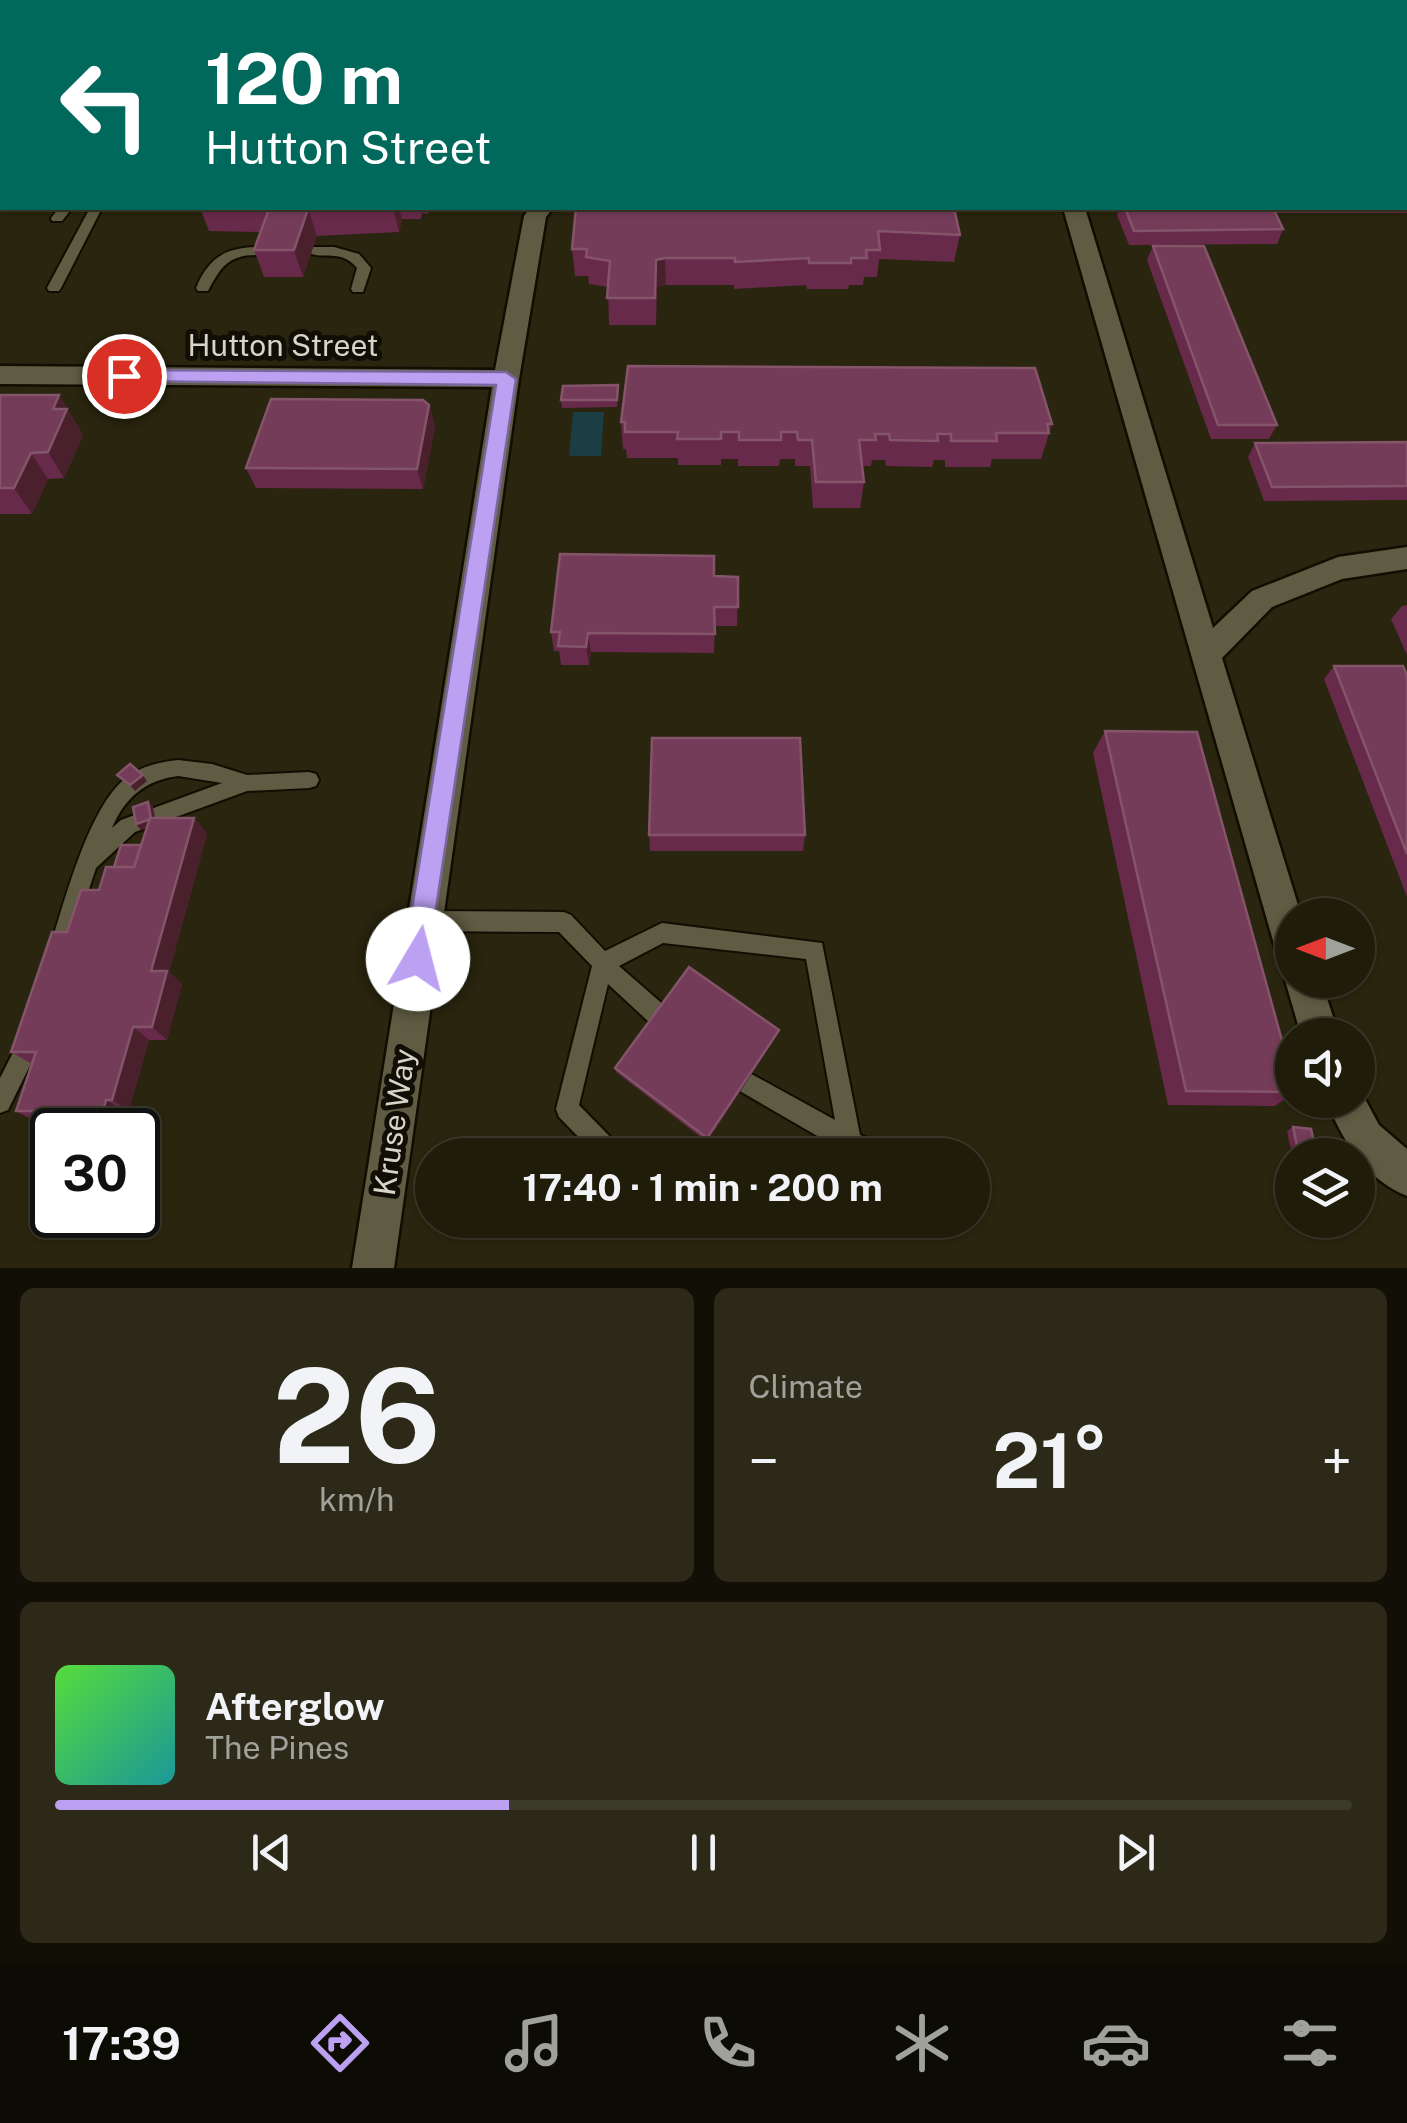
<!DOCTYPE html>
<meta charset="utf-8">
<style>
:root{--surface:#1f1c0a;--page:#2c2918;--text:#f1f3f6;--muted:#a1a19c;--line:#3c3a2b;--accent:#bca0f2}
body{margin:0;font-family:"Public Sans",sans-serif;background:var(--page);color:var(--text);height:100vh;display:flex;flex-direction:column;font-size:38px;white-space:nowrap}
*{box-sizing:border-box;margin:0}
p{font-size:32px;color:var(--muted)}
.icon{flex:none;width:55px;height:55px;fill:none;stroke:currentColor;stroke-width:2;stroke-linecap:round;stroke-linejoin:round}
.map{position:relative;height:1268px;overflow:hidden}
.side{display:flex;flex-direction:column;gap:20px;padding:20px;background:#110f06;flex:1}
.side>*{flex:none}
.banner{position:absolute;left:0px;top:0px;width:1408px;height:210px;box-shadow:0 2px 8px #0004,0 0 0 2px var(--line);background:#00695c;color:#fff;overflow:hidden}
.needle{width:65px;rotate:270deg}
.buttons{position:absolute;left:1275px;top:898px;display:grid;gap:20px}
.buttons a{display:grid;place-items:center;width:100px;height:100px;border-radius:50%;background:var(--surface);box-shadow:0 2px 8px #0004,0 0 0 2px var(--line);font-size:50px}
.speed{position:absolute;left:30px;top:1108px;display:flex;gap:20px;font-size:50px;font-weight:700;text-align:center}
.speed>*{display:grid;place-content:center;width:130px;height:130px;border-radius:50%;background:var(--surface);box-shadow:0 2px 8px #0004,0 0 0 2px var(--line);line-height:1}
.speed .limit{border:5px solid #111;border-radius:15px;background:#fff;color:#111}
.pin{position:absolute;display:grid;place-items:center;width:85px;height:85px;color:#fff;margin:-42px;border:5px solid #fff;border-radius:50%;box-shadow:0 2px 10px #0007}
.me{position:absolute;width:110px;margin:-55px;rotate:8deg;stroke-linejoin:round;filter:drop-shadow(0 0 8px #0008)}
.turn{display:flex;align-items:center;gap:35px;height:210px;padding:0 40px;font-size:45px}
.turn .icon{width:130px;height:130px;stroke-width:2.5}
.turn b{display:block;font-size:70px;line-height:85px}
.big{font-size:75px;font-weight:700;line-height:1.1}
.side .card{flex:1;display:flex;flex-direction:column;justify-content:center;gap:15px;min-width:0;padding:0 35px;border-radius:15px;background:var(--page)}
.side .dial{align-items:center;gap:0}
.dial b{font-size:130px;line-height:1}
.song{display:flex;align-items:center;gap:30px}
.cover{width:120px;height:120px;border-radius:15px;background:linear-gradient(135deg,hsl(110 70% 55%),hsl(180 70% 35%))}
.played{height:10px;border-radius:5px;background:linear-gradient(90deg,var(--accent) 35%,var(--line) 35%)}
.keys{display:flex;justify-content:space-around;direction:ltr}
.heat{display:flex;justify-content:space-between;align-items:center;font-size:55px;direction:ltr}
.side .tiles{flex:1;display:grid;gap:20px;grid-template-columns:1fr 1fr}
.card:last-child{grid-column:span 2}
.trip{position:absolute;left:415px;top:1138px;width:575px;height:100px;border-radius:50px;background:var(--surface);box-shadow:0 2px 8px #0004,0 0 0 2px var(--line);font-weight:700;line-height:100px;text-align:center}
.tab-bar{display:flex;height:160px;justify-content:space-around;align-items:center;background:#0c0b04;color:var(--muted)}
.tab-bar .icon{width:70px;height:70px}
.tab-bar .on{color:var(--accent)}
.tab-bar b{font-size:45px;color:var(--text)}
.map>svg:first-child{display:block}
.water{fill:#1a3e43}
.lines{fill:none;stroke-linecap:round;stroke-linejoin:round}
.lane-casing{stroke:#120d00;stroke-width:4}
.street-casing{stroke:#120d00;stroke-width:5}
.lane{fill:#605c43;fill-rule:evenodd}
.street{fill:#605c43;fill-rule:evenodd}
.wall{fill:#682a4a}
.shaded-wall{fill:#4a202d}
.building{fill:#743c58;stroke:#84546a;stroke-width:2.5}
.route{fill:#bca0f2;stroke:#7a689d;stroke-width:2.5}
.labels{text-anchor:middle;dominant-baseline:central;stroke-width:10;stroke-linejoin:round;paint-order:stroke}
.street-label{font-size:30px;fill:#d8d5c8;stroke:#100e05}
</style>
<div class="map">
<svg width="1407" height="1268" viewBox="0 0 1407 1268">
<rect width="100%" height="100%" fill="#29250e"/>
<!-- water -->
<path class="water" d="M 573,412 L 604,412 L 601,456 L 569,456 Z"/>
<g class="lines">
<!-- lane casing -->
<g class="lane-casing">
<g id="lane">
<rect x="0" y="58" width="2" height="6"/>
<path d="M 59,208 L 72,208 L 62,221 L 52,221 L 51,218 Z"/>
<path d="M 90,208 L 102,208 L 61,288 L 59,291 L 49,291 L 47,288 Z"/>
<path d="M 260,247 L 273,247 L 280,251 C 272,256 266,255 256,255 C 228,255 220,268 208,291 L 198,291 L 196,288 C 209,257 226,247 260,247 Z"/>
<path d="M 334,247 L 359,254 L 371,268 L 363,292 L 353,292 L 351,289 L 357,268 C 339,247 323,262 305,251 L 312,247 Z"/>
<path d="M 178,760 L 212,764 L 247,775 L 309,772 L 316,774 L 319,780 L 316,786 L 309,788 L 247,791 L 135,832 L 96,868 L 65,961 L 58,964 L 51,961 L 48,954 C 63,907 88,806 127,777 C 142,766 160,762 178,760 ZM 178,776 L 222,783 L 121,820 L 112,828 C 125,797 146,780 178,776 Z"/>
<path d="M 423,911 L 564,912 L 571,915 L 605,951 L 662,923 L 822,943 L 860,1135 L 890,1147 L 894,1155 L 810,1155 L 814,1147 L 826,1141 L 738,1090 L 735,1082 L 738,1074 L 746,1071 L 835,1120 L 806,959 L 663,943 L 619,966 L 666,1007 L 669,1015 L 666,1023 L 658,1026 L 650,1023 L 608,984 L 579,1105 L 620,1147 L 624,1155 L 596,1155 L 559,1117 L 556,1109 L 592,966 L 559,932 L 423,931 L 416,928 L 413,921 L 416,914 Z"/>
<path d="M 31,1030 L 39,1033 L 42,1041 L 8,1110 L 0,1113 L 0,1078 L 23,1033 Z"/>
</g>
</g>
<!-- street casing -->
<g class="street-casing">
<g id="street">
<rect x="1405" y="60" width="2" height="12"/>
<path d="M 530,208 L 553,208 L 546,217 L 519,379 L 394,1268 L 352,1268 L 492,387 L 0,384 L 0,366 L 495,370 L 524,216 Z"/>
<path d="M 1063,208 L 1085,208 L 1213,628 L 1252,591 L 1338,557 L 1407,547 L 1407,569 L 1342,579 L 1272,607 L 1222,658 L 1301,915 L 1292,915 L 1292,961 L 1279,956 L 1274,944 Z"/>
<path d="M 1292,966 L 1292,980 L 1321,980 L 1339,1035 L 1301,1035 L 1285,980 Z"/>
<path d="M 1358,1086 L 1379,1125 L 1407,1149 L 1407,1196 C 1364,1178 1343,1141 1326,1100 L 1358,1100 Z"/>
</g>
</g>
<!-- lane -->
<use href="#lane" class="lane"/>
<!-- street -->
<use href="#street" class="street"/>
</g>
<!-- wall -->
<g class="wall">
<path d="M 1405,7 L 1407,7 L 1407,35 L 1405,33 Z"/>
<path d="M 1405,88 L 1407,88 L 1406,131 L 1405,131 Z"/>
<path d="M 1405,170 L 1407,170 L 1407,213 L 1276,213 L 1273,208 L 1405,208 Z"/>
<path d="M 200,208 L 430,208 L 428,214 L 422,213 L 421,219 L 402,219 L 399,232 L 317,236 L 303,277 L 264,277 L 254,250 L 261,232 L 209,231 Z"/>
<path d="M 576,208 L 960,235 L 954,262 L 879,259 L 877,277 L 864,277 L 863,285 L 849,285 L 848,289 L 807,289 L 806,285 L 734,289 L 734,285 L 666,285 L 657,287 L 656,325 L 609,325 L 608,287 L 589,284 L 588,276 L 575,276 L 572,249 Z"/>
<path d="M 1120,208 L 1273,208 L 1283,229 L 1277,244 L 1129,245 L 1117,215 Z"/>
<path d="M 1153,246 L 1277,425 L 1269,439 L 1211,439 L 1147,260 Z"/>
<path d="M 618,385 L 617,407 L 562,408 L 561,400 Z"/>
<path d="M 0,395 L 59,395 L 83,435 L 64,478 L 48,479 L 32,514 L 0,514 Z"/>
<path d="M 429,405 L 435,426 L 423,489 L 256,488 L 246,468 Z"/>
<path d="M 621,422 L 1052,424 L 1041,459 L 992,459 L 990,467 L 945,467 L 945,460 L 934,460 L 932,467 L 886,466 L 885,460 L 872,460 L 871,466 L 862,466 L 864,482 L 860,508 L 813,508 L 810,466 L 795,466 L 795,459 L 780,459 L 779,466 L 738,466 L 738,459 L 721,459 L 721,465 L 678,465 L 678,458 L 627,458 L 626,449 L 623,449 Z"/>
<path d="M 1407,442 L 1407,500 L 1264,501 L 1248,457 L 1255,443 Z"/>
<path d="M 714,576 L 738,577 L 737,626 L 715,626 L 714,653 L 591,652 L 589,665 L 561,665 L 559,651 L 554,651 L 551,632 Z"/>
<path d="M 1407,605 L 1407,655 L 1391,619 L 1402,606 Z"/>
<path d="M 1334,666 L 1407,675 L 1407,897 L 1324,679 Z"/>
<path d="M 1105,731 L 1292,1077 L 1292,1094 L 1275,1106 L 1168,1105 L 1093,753 Z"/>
<path d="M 148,802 L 153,807 L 155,818 L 194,818 L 207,834 L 169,972 L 182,984 L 167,1040 L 149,1040 L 129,1110 L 123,1110 L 120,1122 L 36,1122 L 16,1111 L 32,1064 L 11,1052 L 67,932 L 114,867 L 141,845 L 147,828 L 141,830 L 136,824 Z"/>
<path d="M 649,835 L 805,835 L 803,851 L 650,851 Z"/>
<path d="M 778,1034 L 707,1142 L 616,1072 L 615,1068 Z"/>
<path d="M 1293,1127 L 1317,1155 L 1292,1155 L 1287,1131 Z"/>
</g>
<!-- shaded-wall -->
<g class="shaded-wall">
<path d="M 150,0 L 163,0 L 164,2 L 148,2 Z"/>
<path d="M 1166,0 L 1178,0 L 1178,2 L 1160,2 Z"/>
<path d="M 393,208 L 399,208 L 402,219 L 399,232 Z"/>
<path d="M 308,209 L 317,236 L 303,277 L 294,250 Z"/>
<path d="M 665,258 L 666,285 L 657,287 L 656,325 L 656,260 Z"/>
<path d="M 59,395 L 83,435 L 64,478 L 48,452 L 53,409 Z"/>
<path d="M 429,405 L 435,426 L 423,489 L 417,469 Z"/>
<path d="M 31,453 L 48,479 L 32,514 L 14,488 Z"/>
<path d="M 588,633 L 591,652 L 589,665 L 586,647 Z"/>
<path d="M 143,775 L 147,781 L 135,791 L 130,785 Z"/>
<path d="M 148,802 L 153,807 L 156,825 L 141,830 L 136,824 Z"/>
<path d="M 194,818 L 207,834 L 169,972 L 182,984 L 167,1040 L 152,1027 L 151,971 Z"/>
<path d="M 133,1027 L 149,1040 L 129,1110 L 112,1100 Z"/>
<path d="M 779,1030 L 778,1034 L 707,1142 L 707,1138 Z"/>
<path d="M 106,1100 L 123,1110 L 120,1122 L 103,1111 Z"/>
</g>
<!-- building -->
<g class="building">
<path d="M 32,0 L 150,0 L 148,2 L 30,2 Z"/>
<path d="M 642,0 L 808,0 L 809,2 L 641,2 Z"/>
<path d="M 1116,0 L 1166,0 L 1160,2 L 1121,2 Z"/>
<path d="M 1230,0 L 1255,0 L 1257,2 L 1231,2 Z"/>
<path d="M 1287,0 L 1321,0 L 1322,2 L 1288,2 Z"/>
<path d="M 1333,0 L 1349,0 L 1350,2 L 1334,2 Z"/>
<rect x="0" y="148" width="2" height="32"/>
<rect x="1405" y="170" width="2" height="29"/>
<path d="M 257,208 L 347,208 L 308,209 L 294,250 L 254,250 L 269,209 L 256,209 Z"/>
<path d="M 576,208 L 954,208 L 960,235 L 878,231 L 880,250 L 866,250 L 867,258 L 851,258 L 851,263 L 809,263 L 809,258 L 735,262 L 735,258 L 665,258 L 656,260 L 655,298 L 607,298 L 610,261 L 586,257 L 587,249 L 572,249 Z"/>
<path d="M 1125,208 L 1273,208 L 1283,229 L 1134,231 Z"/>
<path d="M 1153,246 L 1204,246 L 1277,425 L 1218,425 Z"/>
<path d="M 628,366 L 1035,368 L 1052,424 L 1047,424 L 1049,433 L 996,433 L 997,441 L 951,441 L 951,434 L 937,434 L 938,441 L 890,440 L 889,434 L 875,434 L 876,440 L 859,440 L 864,482 L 816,482 L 812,440 L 798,440 L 797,432 L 781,432 L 781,440 L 739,440 L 739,432 L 721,432 L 721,439 L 677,439 L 678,432 L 625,432 L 625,422 L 621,422 Z"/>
<path d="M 618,385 L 617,400 L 561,400 L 563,386 Z"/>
<path d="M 0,395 L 59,395 L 53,409 L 67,409 L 48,452 L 31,453 L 14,488 L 0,488 Z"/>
<path d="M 271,399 L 423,400 L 429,405 L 417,469 L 246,468 Z"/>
<path d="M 1407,442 L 1407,486 L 1272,487 L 1255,443 Z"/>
<path d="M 560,554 L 714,556 L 714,576 L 738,577 L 738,607 L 714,607 L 715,634 L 588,633 L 586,647 L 558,646 L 560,632 L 551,632 Z"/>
<path d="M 1334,666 L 1403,666 L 1407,675 L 1407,854 Z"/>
<path d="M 1105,731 L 1197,732 L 1292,1077 L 1292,1092 L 1186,1091 Z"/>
<path d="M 652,738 L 800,738 L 805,835 L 649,835 Z"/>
<path d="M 130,764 L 143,775 L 130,785 L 117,775 Z"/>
<path d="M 148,802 L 151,819 L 136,824 L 133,807 Z"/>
<path d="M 150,818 L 194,818 L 151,971 L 167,971 L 152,1027 L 133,1027 L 112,1100 L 106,1100 L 103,1111 L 16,1111 L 36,1052 L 11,1052 L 52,932 L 67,932 L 81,890 L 99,890 L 106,867 L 134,867 Z"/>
<path d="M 121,845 L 141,845 L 134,867 L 114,867 Z"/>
<path d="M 689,967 L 779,1030 L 707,1138 L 615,1068 Z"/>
<path d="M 1293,1127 L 1311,1129 L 1317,1155 L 1299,1155 Z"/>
</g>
<!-- route -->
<path class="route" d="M 124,370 L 506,372 L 516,379 L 427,968 L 418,972 L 408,968 L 404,959 L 496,385 L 117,381 L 117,372 Z"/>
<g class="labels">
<!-- street labels -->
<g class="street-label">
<text x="283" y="345">Hutton Street</text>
<text transform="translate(394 1122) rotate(-82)">Kruse Way</text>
</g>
</g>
</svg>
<div class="buttons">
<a><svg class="needle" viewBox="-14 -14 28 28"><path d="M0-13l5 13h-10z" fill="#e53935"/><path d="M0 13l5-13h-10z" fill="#a1a19c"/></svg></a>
<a><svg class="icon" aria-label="sound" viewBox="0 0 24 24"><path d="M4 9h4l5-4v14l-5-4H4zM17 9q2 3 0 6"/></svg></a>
<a><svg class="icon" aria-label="layers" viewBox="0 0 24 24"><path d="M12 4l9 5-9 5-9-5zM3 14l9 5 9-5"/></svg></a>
</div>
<div class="speed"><div class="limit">30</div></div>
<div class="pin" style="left:124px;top:376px;background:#d93025"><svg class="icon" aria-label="arrive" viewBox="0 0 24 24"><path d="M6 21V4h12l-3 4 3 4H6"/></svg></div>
<svg class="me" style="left:418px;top:959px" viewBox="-20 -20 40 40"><circle r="19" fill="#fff"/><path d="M0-13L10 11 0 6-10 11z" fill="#bca0f2"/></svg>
<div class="trip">17:40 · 1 min · 200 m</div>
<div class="banner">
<div class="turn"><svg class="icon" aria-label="left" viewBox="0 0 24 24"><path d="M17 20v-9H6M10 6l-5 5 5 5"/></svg><div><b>120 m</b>Hutton Street</div></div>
</div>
</div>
<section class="side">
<div class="tiles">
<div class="card dial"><b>26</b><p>km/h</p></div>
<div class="card"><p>Climate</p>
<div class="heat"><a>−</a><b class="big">21°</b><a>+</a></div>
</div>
<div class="card">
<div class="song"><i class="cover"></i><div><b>Afterglow</b><p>The Pines</p></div></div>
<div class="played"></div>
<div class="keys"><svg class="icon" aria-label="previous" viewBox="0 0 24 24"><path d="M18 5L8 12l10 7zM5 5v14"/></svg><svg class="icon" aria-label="pause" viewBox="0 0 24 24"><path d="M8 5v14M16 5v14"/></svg><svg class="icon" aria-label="next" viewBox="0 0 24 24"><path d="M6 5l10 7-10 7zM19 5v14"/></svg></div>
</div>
</div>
</section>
<nav class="tab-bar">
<b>17:39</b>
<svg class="icon on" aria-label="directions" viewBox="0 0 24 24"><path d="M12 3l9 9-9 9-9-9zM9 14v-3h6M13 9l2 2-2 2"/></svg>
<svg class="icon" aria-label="music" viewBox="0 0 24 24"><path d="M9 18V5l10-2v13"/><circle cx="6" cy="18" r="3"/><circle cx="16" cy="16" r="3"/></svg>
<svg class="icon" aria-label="phone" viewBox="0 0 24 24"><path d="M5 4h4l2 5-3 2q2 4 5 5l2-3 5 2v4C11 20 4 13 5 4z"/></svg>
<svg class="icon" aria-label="climate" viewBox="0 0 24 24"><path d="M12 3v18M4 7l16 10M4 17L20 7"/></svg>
<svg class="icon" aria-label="car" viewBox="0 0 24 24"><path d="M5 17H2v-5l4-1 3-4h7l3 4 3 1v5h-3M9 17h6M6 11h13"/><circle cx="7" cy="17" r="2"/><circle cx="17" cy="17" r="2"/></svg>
<svg class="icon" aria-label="filters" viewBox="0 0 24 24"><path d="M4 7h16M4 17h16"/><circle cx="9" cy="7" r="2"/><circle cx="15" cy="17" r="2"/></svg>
</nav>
